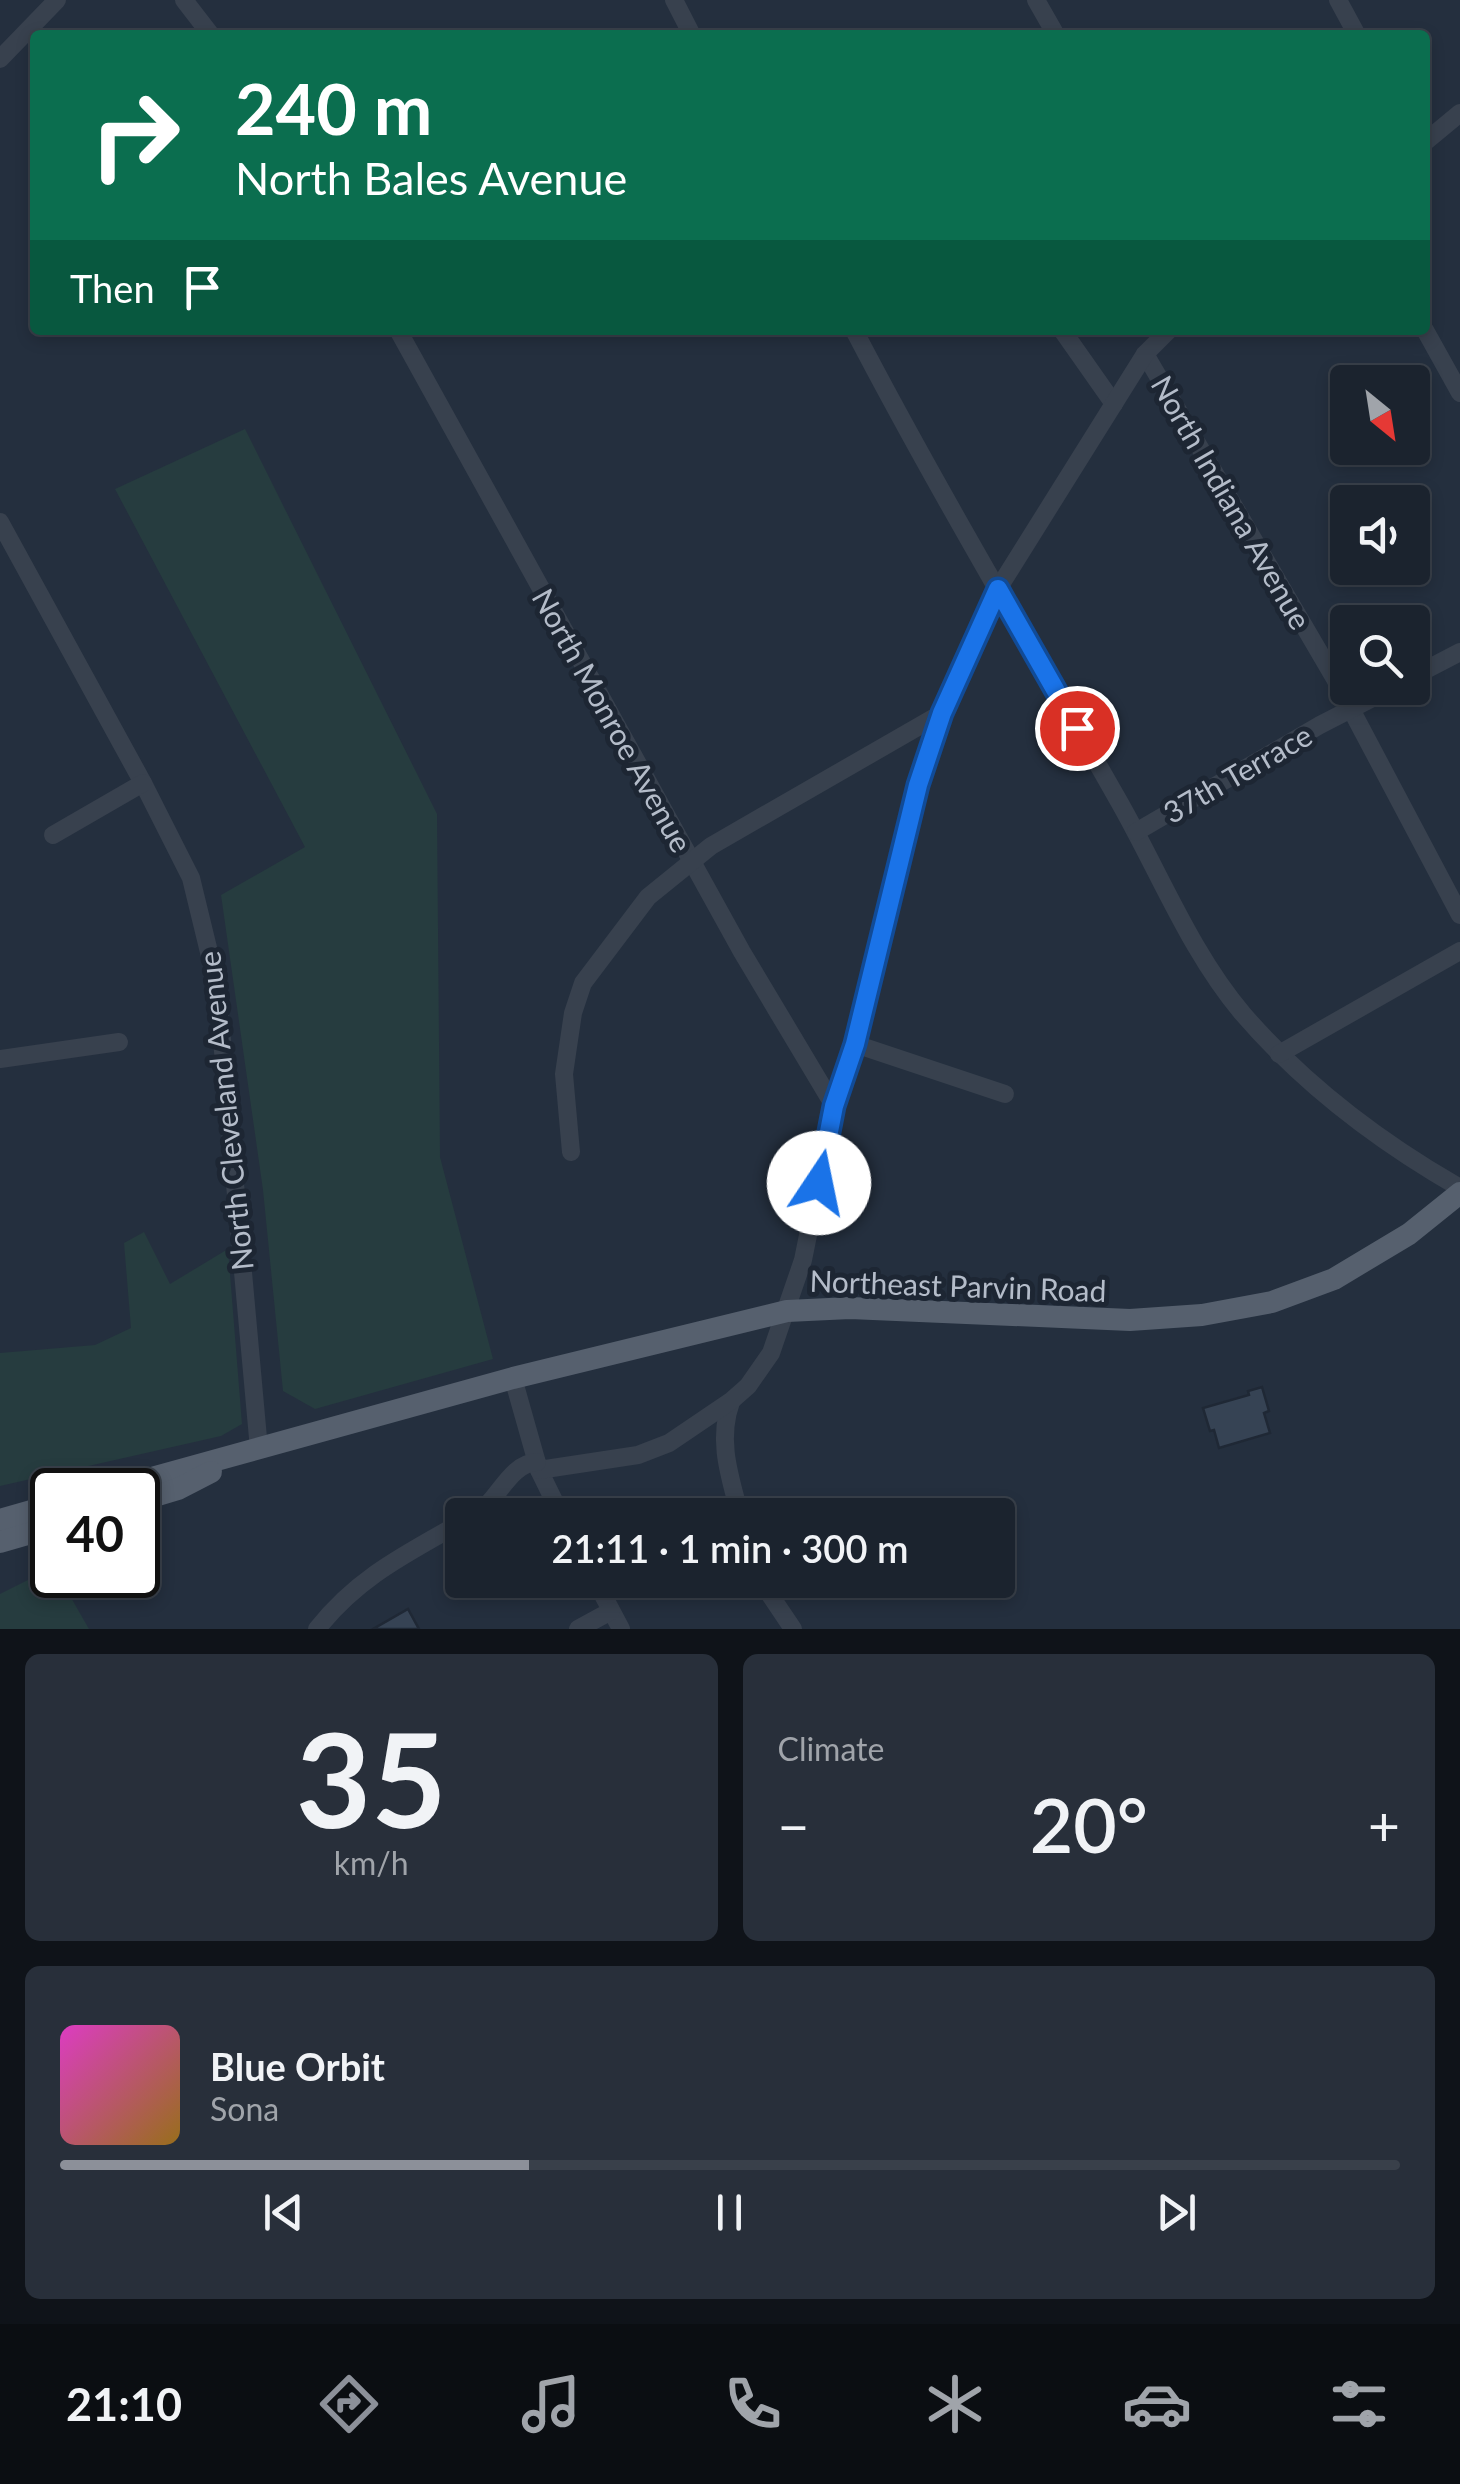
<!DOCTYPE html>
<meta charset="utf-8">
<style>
:root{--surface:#1b232e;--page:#282f3a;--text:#f1f3f6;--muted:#a0a4aa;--line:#39404a;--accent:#8c9099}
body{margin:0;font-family:Lato,sans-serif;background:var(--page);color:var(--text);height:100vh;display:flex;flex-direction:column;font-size:38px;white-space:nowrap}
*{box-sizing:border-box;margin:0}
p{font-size:32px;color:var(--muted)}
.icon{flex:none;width:55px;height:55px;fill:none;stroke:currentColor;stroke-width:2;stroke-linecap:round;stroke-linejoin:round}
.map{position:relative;height:1629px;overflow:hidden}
.drawer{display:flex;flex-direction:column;gap:25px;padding:25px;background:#0f1319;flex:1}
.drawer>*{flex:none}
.top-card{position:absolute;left:30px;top:30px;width:1400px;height:305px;border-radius:10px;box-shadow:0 5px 15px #0003,0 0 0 2px var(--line);background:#0b6e4f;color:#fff;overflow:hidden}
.needle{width:65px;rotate:150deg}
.fabs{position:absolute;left:1330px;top:365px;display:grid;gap:20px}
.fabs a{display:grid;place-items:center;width:100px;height:100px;border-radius:10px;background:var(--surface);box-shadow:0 5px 15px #0003,0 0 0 2px var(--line);font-size:50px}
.speed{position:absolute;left:30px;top:1468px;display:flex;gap:20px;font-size:50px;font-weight:700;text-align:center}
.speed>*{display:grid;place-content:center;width:130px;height:130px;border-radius:50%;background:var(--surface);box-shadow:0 5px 15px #0003,0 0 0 2px var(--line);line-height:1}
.speed .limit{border:5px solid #111;border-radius:15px;background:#fff;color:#111}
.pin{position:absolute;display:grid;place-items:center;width:85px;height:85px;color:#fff;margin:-42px;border:5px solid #fff;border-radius:50%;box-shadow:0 2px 10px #0007}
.me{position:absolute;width:110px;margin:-55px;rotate:11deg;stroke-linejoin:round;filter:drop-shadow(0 0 8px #0008)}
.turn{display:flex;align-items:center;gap:35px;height:210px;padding:0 40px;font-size:45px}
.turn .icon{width:130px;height:130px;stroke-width:2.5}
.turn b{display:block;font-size:70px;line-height:85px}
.then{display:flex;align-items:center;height:95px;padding:0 40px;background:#0003;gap:20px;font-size:38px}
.big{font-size:75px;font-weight:600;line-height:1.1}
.drawer .widget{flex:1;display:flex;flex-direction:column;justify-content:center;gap:15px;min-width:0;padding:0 35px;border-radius:15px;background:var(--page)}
.drawer .dial{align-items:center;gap:0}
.dial b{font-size:130px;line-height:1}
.song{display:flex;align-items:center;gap:30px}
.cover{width:120px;height:120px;border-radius:15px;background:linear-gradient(135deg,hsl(310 70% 55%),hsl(40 70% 35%))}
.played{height:10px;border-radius:5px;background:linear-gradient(90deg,var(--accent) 35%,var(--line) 35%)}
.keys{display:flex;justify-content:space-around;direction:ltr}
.heat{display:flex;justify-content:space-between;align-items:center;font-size:55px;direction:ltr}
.drawer .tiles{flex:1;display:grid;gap:25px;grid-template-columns:1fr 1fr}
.widget:last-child{grid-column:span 2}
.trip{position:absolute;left:445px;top:1498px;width:570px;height:100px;border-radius:10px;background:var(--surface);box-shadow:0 5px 15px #0003,0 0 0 2px var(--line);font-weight:600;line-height:100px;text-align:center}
.tabs{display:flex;height:160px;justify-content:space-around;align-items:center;background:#0b0e12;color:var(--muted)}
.tabs .icon{width:70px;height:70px}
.tabs .active{color:var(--accent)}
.tabs b{font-size:45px;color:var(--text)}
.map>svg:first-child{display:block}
.green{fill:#263c3f}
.building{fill:#364354;stroke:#1f2835;stroke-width:2.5}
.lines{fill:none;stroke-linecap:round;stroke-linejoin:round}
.minor{stroke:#38414e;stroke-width:18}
.major{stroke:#56606e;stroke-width:22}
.route-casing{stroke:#114b97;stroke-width:25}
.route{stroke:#1a73e8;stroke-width:18}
.labels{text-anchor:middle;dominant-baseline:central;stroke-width:10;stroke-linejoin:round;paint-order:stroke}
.street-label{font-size:30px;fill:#b4bcc9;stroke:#1d2633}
</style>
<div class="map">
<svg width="1460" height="1629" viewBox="0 0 1460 1629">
<rect width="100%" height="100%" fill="#242f3e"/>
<!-- green -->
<g class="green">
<path d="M 245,429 L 437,814 L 440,1157 L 493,1359 L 315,1409 L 283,1391 L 263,1190 L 221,895 L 305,847 L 115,489 Z"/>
<path d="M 144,1232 L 170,1284 L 228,1249 L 242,1424 L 221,1436 L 0,1486 L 0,1353 L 95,1345 L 131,1328 L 124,1243 Z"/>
<path d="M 52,1568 L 52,1575 L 58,1575 L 89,1629 L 0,1629 L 0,1594 Z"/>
</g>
<!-- building -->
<g class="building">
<path d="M 1262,1387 L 1269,1411 L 1264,1413 L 1270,1433 L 1219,1448 L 1214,1430 L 1210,1431 L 1203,1408 L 1249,1395 L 1248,1391 Z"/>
<path d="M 408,1609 L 419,1629 L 373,1629 Z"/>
</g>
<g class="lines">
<!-- minor -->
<g class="minor">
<path d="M 184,0 L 211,35"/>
<path d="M 674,0 L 692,35"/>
<path d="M 1036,0 L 1056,35"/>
<path d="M 1338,0 L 1357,35"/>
<path d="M 0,59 L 57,0"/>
<path d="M 1425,142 L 1460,113"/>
<path d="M 398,330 L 742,952 L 834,1106"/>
<path d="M 854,330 C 937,489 1029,643 1117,798 C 1158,869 1190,952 1243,1014 C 1305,1086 1378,1141 1460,1188"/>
<path d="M 1062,330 L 1114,404"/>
<path d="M 1425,330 L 1460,393"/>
<path d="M 1145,354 L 1335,679 L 1460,915"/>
<path d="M 0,522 L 143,783 L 191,878 L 217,985 L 259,1449"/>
<path d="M 1412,677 L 1460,652"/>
<path d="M 1136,832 L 1320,725 L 1392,688"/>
<path d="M 53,835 L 143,783"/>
<path d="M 855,1044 L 1005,1094"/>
<path d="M 1279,1054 L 1460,951"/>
<path d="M 0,1059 L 119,1042"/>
<path d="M 571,1152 L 564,1074 L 573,1013 L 583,983 L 648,897 L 711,846 L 942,713"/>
<path d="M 513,1378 L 539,1470 L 561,1515"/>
<path d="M 731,1402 C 717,1441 730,1477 740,1515"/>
<path d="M 539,1470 L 638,1455 L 669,1443 L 731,1401 L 748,1386 L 771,1353 L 803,1260 L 834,1106 L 855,1044 L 918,785 L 942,713 L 998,589 L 1145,354 L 1169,330"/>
<path d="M 475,1515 C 497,1503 509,1463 537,1462"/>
<path d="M 595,1580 L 621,1629"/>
<path d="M 760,1580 L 793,1629"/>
<path d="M 317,1629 C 358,1577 406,1554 462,1522"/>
<path d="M 578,1629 L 611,1611"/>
</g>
<!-- major -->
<g class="major">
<path d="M 108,1490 L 513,1378 L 787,1311 L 850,1308 L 1130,1320 L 1202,1315 L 1272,1302 L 1334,1279 L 1409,1234 L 1460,1193"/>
<path d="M 138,1501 L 178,1489 L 211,1472"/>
<path d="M 0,1520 L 52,1505"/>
<path d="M 0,1542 L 52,1527"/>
</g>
</g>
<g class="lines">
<!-- route casing -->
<g class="route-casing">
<path id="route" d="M 819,1183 L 834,1106 L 855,1044 L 918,785 L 942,713 L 998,589 L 1077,728"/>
</g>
<!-- route -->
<use href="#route" class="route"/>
</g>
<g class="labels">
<!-- street labels -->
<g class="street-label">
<text transform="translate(1232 502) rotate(60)">North Indiana Avenue</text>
<text transform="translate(613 720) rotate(61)">North Monroe Avenue</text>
<text transform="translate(1237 773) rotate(-30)">37th Terrace</text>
<text transform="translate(225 1111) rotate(-96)">North Cleveland Avenue</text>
<text transform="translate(958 1285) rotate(2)">Northeast Parvin Road</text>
</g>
</g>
</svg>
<div class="fabs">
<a><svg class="needle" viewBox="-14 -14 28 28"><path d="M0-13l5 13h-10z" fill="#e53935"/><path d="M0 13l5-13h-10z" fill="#a0a4aa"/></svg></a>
<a><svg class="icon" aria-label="sound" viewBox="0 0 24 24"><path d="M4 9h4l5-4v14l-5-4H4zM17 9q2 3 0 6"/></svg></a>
<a><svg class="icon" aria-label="search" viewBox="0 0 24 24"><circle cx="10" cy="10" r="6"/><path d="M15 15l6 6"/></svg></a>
</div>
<div class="speed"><div class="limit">40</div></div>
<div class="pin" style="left:1077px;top:728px;background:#d93025"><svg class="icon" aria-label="arrive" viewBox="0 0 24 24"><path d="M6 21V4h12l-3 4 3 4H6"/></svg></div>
<svg class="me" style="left:819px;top:1183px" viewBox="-20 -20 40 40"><circle r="19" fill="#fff"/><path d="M0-13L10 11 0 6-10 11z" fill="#1a73e8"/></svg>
<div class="trip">21:11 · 1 min · 300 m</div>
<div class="top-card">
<div class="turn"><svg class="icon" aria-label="right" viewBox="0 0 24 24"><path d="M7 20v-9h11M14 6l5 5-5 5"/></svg><div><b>240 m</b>North Bales Avenue</div></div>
<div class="then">Then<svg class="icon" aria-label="arrive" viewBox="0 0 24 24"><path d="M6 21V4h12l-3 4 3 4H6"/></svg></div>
</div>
</div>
<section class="drawer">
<div class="tiles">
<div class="widget dial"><b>35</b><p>km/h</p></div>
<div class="widget"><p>Climate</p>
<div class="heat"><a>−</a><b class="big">20°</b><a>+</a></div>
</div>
<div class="widget">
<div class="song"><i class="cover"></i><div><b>Blue Orbit</b><p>Sona</p></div></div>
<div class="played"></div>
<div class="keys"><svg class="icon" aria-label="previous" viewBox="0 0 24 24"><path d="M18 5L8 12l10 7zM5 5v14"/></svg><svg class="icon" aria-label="pause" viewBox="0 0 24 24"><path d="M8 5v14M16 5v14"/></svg><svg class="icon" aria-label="next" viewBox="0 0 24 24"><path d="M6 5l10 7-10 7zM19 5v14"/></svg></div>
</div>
</div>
</section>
<nav class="tabs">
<b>21:10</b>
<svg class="icon active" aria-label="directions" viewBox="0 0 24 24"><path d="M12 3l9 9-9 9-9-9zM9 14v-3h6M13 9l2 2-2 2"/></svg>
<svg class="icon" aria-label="music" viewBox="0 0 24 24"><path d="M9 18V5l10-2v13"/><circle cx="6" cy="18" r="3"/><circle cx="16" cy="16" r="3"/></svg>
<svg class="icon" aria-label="phone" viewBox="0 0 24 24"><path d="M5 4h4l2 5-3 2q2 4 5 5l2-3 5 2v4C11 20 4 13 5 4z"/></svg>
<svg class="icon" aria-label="climate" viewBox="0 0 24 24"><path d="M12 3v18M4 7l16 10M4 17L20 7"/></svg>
<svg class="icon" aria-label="car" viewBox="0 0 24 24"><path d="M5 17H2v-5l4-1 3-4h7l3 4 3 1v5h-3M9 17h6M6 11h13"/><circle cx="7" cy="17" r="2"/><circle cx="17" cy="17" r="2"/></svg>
<svg class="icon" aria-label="filters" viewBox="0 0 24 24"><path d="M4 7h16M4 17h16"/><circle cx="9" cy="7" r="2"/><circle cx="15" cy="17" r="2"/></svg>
</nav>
